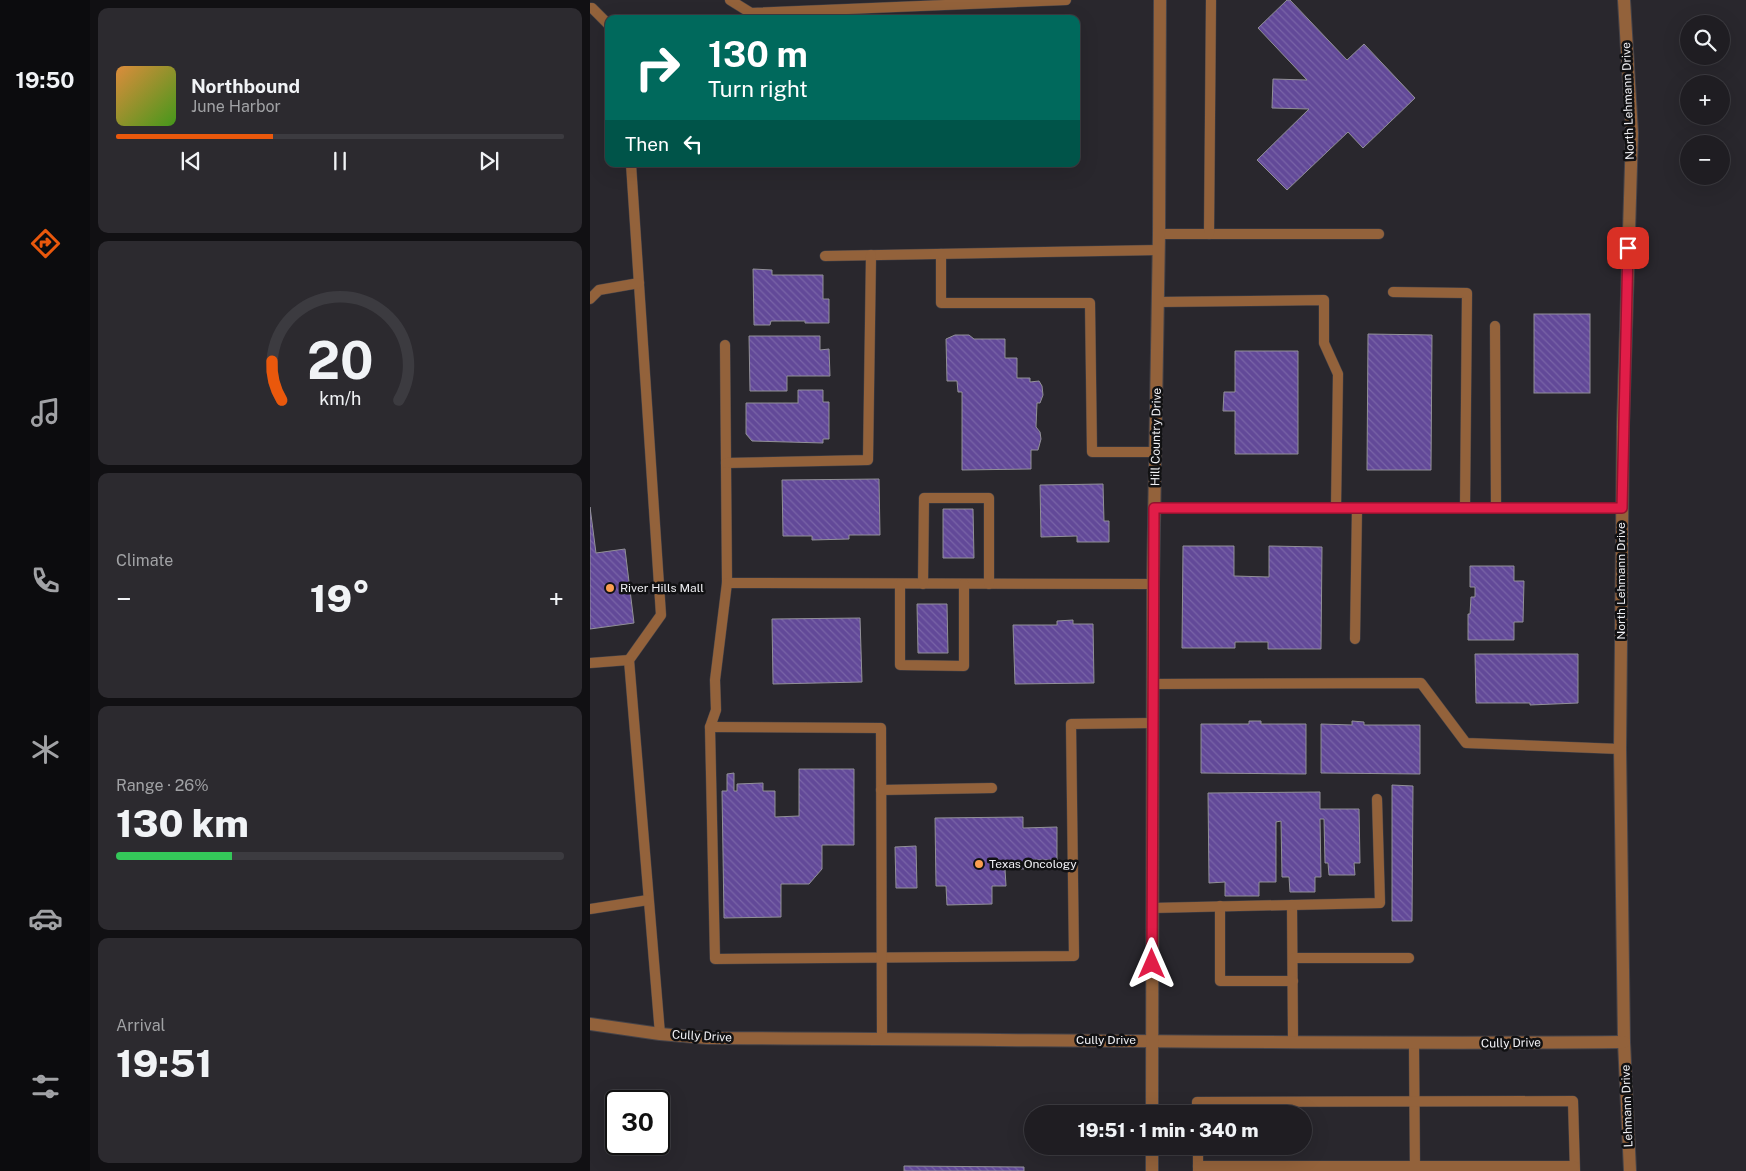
<!DOCTYPE html>
<meta charset="utf-8">
<style>
:root{--surface:#1f1d22;--page:#2c2a2f;--text:#f1f3f6;--muted:#a1a2a5;--line:#3c3b40;--accent:#ea580c}
body{margin:0;font-family:"Public Sans",sans-serif;background:var(--page);color:var(--text);height:100vh;display:flex;flex-direction:column;font-size:19px;white-space:nowrap}
*{box-sizing:border-box;margin:0}
p{font-size:16px;color:var(--muted)}
.icon{flex:none;width:28px;height:28px;fill:none;stroke:currentColor;stroke-width:2;stroke-linecap:round;stroke-linejoin:round}
.map{position:relative;flex:1;overflow:hidden}
.side{display:flex;flex-direction:column;gap:8px;padding:8px;background:#111013;width:500px}
.side>*{flex:none}
.hud{position:absolute;left:15px;top:15px;width:475px;height:152px;border-radius:10px;box-shadow:0 5px 20px #0002,0 0 0 1px var(--line);background:#00695c;color:#fff;overflow:hidden}
.fabs{position:absolute;left:1090px;top:15px;display:grid;gap:10px}
.fabs a{display:grid;place-items:center;width:50px;height:50px;border-radius:50%;background:var(--surface);box-shadow:0 5px 20px #0002,0 0 0 1px var(--line);font-size:25px}
.speed{position:absolute;left:15px;top:1090px;display:flex;gap:10px;font-size:25px;font-weight:700;text-align:center}
.speed>*{display:grid;place-content:center;width:65px;height:65px;border-radius:50%;background:var(--surface);box-shadow:0 5px 20px #0002,0 0 0 1px var(--line);line-height:1}
.speed .limit{border:2px solid #111;border-radius:8px;background:#fff;color:#111}
.pin{position:absolute;display:grid;place-items:center;width:42px;height:42px;color:#fff;margin:-21px;border-radius:10px;box-shadow:0 2px 8px #0006}
.me{position:absolute;width:55px;margin:-28px;rotate:0deg;stroke-linejoin:round;filter:drop-shadow(0 0 4px #0008)}
.turn{display:flex;align-items:center;gap:18px;height:105px;padding:0 20px;font-size:22px}
.turn .icon{width:65px;height:65px;stroke-width:2.5}
.turn b{display:block;font-size:35px;line-height:42px}
.then{display:flex;align-items:center;height:48px;padding:0 20px;background:#0003;gap:10px;font-size:19px}
.big{font-size:38px;font-weight:800;line-height:1.1}
.side .card{flex:1;display:flex;flex-direction:column;justify-content:center;gap:8px;min-width:0;padding:0 18px;border-radius:10px;background:var(--page)}
.side .dial{align-items:center;gap:0}
.dial svg{height:130px;overflow:visible;fill:none;stroke:var(--line);stroke-width:7;stroke-linecap:round;text-anchor:middle}
.dial text{fill:var(--text);stroke:none}
.song{display:flex;align-items:center;gap:15px}
.cover{width:60px;height:60px;border-radius:8px;background:linear-gradient(135deg,hsl(30 70% 55%),hsl(100 70% 35%))}
.played{height:5px;border-radius:2px;background:linear-gradient(90deg,var(--accent) 35%,var(--line) 35%)}
.keys{display:flex;justify-content:space-around;direction:ltr}
.heat{display:flex;justify-content:space-between;align-items:center;font-size:28px;direction:ltr}
.charge{height:8px;border-radius:4px;background:linear-gradient(90deg,#34c759 26%,var(--line) 0)}
.trip{position:absolute;left:434px;top:1105px;width:288px;height:50px;border-radius:25px;background:var(--surface);box-shadow:0 5px 20px #0002,0 0 0 1px var(--line);font-weight:800;line-height:50px;text-align:center}
main{display:flex;flex:1;min-height:0}
.tabs{display:flex;flex-direction:column;width:90px;justify-content:space-around;align-items:center;background:#0c0c0e;color:var(--muted)}
.tabs .icon{width:35px;height:35px}
.tabs .current{color:var(--accent)}
.tabs b{font-size:22px;color:var(--text)}
.map>svg:first-child{display:block}
.building{fill:url(#building-back-hatch);stroke:#919097}
.lines{fill:none;stroke-linecap:round;stroke-linejoin:round}
.service-casing{stroke:#454349;stroke-width:11}
.minor-casing{stroke:#454349;stroke-width:14}
.service{stroke:#93623b;stroke-width:10}
.minor{stroke:#93623b;stroke-width:12}
.route-casing{stroke:#92132f;stroke-width:12}
.route{stroke:#e11d48;stroke-width:9}
.poi-dot{fill:#fb9e50;stroke:#111113;stroke-width:2}
.labels{text-anchor:middle;dominant-baseline:central;stroke-width:5;stroke-linejoin:round;paint-order:stroke}
.street-label{font-size:12px;fill:#f0f0f4;stroke:#111113}
.poi-label{font-size:12px;fill:#f0f0f4;stroke:#111113;text-anchor:start}
</style>
<main>
<nav class="tabs">
<b>19:50</b>
<svg class="icon current" aria-label="directions" viewBox="0 0 24 24"><path d="M12 3l9 9-9 9-9-9zM9 14v-3h6M13 9l2 2-2 2"/></svg>
<svg class="icon" aria-label="music" viewBox="0 0 24 24"><path d="M9 18V5l10-2v13"/><circle cx="6" cy="18" r="3"/><circle cx="16" cy="16" r="3"/></svg>
<svg class="icon" aria-label="phone" viewBox="0 0 24 24"><path d="M5 4h4l2 5-3 2q2 4 5 5l2-3 5 2v4C11 20 4 13 5 4z"/></svg>
<svg class="icon" aria-label="climate" viewBox="0 0 24 24"><path d="M12 3v18M4 7l16 10M4 17L20 7"/></svg>
<svg class="icon" aria-label="car" viewBox="0 0 24 24"><path d="M5 17H2v-5l4-1 3-4h7l3 4 3 1v5h-3M9 17h6M6 11h13"/><circle cx="7" cy="17" r="2"/><circle cx="17" cy="17" r="2"/></svg>
<svg class="icon" aria-label="filters" viewBox="0 0 24 24"><path d="M4 7h16M4 17h16"/><circle cx="9" cy="7" r="2"/><circle cx="15" cy="17" r="2"/></svg>
</nav>
<section class="side">
<div class="card">
<div class="song"><i class="cover"></i><div><b>Northbound</b><p>June Harbor</p></div></div>
<div class="played"></div>
<div class="keys"><svg class="icon" aria-label="previous" viewBox="0 0 24 24"><path d="M18 5L8 12l10 7zM5 5v14"/></svg><svg class="icon" aria-label="pause" viewBox="0 0 24 24"><path d="M8 5v14M16 5v14"/></svg><svg class="icon" aria-label="next" viewBox="0 0 24 24"><path d="M6 5l10 7-10 7zM19 5v14"/></svg></div>
</div>
<div class="card dial"><svg viewBox="0 0 100 80">
<path d="M14 69A42 42 0 1 1 86 69"/>
<path d="M14 69A42 42 0 0 1 8 45" stroke="#ea580c"/>
<text x="50" y="56" font-size="32" font-weight="700">20</text>
<text x="50" y="72" font-size="11">km/h</text>
</svg></div>
<div class="card"><p>Climate</p>
<div class="heat"><a>−</a><b class="big">19°</b><a>+</a></div>
</div>
<div class="card"><p>Range · 26%</p><b class="big">130 km</b><div class="charge"></div></div>
<div class="card"><p>Arrival</p><b class="big">19:51</b></div>
</section>
<div class="map">
<svg width="1156" height="1171" viewBox="0 0 1156 1171">
<defs>
<pattern id="building-back-hatch" width="6" height="6" patternUnits="userSpaceOnUse" patternTransform="scale(1.25)"><rect width="6" height="6" fill="#624998"/><path d="M-1 5l2 2M0 0l6 6M5-1l2 2" fill="none" stroke="#7964a7"/></pattern>
</defs>
<rect width="100%" height="100%" fill="#29272d"/>
<!-- building -->
<g class="building">
<path d="M 697,0 L 700,0 L 757,60 L 774,44 L 825,98 L 773,148 L 758,132 L 697,190 L 667,160 L 719,109 L 682,108 L 683,79 L 717,80 L 668,28 Z"/>
<path d="M 163,269 L 182,270 L 182,275 L 233,275 L 233,299 L 239,299 L 239,323 L 215,323 L 215,321 L 181,321 L 180,325 L 164,325 Z"/>
<rect x="944" y="314" width="56" height="79"/>
<path d="M 778,334 L 842,335 L 841,470 L 777,470 Z"/>
<path d="M 365,335 L 379,335 L 384,339 L 415,339 L 415,358 L 427,358 L 427,378 L 440,378 L 440,382 L 449,381 L 452,386 L 453,395 L 450,403 L 447,403 L 446,427 L 450,432 L 451,439 L 448,450 L 441,450 L 441,469 L 372,470 L 372,392 L 368,392 L 367,381 L 357,381 L 356,339 Z"/>
<path d="M 159,336 L 230,336 L 230,350 L 239,349 L 240,376 L 197,376 L 197,391 L 160,391 Z"/>
<path d="M 645,351 L 708,351 L 708,454 L 645,454 L 645,411 L 633,411 L 634,392 L 645,392 Z"/>
<path d="M 208,390 L 233,390 L 233,402 L 239,402 L 239,439 L 233,439 L 233,443 L 162,441 L 156,434 L 156,403 L 208,403 Z"/>
<path d="M 289,479 L 290,535 L 259,535 L 259,539 L 222,540 L 222,536 L 193,536 L 192,480 Z"/>
<path d="M 513,484 L 514,521 L 519,521 L 519,542 L 487,542 L 487,536 L 451,537 L 450,485 Z"/>
<path d="M 0,507 L 6,553 L 35,549 L 44,623 L 0,629 Z"/>
<path d="M 353,509 L 383,509 L 384,558 L 353,558 Z"/>
<path d="M 593,546 L 644,546 L 644,576 L 679,577 L 679,546 L 732,547 L 731,649 L 678,649 L 678,642 L 645,642 L 645,648 L 592,648 Z"/>
<path d="M 880,566 L 924,566 L 924,581 L 934,581 L 933,622 L 924,622 L 924,640 L 878,640 L 878,614 L 880,614 L 881,597 L 885,597 L 885,587 L 880,587 Z"/>
<path d="M 327,604 L 357,604 L 358,653 L 328,653 Z"/>
<path d="M 270,618 L 272,682 L 183,684 L 182,619 Z"/>
<path d="M 483,620 L 483,624 L 503,624 L 504,683 L 425,684 L 423,625 L 467,625 L 467,621 Z"/>
<path d="M 885,654 L 988,654 L 988,703 L 940,705 L 940,703 L 886,703 Z"/>
<path d="M 659,721 L 671,721 L 671,724 L 716,724 L 716,774 L 611,773 L 611,724 L 659,724 Z"/>
<path d="M 762,721 L 774,722 L 774,725 L 830,725 L 830,774 L 731,773 L 731,724 L 762,725 Z"/>
<path d="M 209,769 L 264,769 L 264,845 L 232,845 L 232,869 L 219,884 L 191,884 L 191,917 L 134,918 L 132,791 L 137,791 L 137,774 L 144,773 L 144,791 L 147,791 L 147,784 L 173,783 L 173,791 L 185,791 L 185,817 L 209,816 Z"/>
<path d="M 802,785 L 823,786 L 822,921 L 802,921 Z"/>
<path d="M 730,792 L 730,809 L 769,809 L 770,863 L 764,863 L 765,875 L 739,875 L 738,863 L 735,863 L 734,819 L 730,819 L 731,877 L 725,877 L 725,892 L 700,892 L 699,877 L 692,877 L 691,821 L 686,822 L 686,882 L 669,882 L 669,896 L 635,896 L 635,882 L 619,883 L 618,793 Z"/>
<path d="M 433,817 L 433,828 L 467,827 L 467,860 L 434,860 L 434,869 L 415,869 L 416,886 L 402,886 L 402,904 L 357,905 L 356,886 L 346,886 L 345,818 Z"/>
<path d="M 326,846 L 327,888 L 306,888 L 305,847 Z"/>
<path d="M 314,1166 L 434,1167 L 434,1171 L 314,1171 Z"/>
</g>
<g class="lines">
<!-- service casing -->
<g class="service-casing">
<g id="service">
<path d="M 140,0 L 161,13 L 476,0"/>
<path d="M 0,8 L 2,8 L 19,25"/>
<path d="M 41,164 L 71,615 L 39,660 L 70,1034"/>
<path d="M 569,234 L 789,234"/>
<path d="M 619,234 L 621,0"/>
<path d="M 351,254 L 351,303 L 500,303 L 502,452 L 565,452"/>
<path d="M 235,256 L 569,250"/>
<path d="M 803,292 L 877,293 L 875,508"/>
<path d="M 0,299 L 9,290 L 49,283"/>
<path d="M 568,302 L 734,300 L 734,343 L 748,374 L 746,508"/>
<path d="M 905,326 L 906,508"/>
<path d="M 135,345 L 137,583 L 125,680 L 126,710 L 120,727 L 125,959 L 484,956 L 481,724 L 563,723"/>
<path d="M 136,463 L 278,460 L 281,255"/>
<path d="M 564,508 L 1032,508"/>
<path d="M 137,583 L 563,584"/>
<path d="M 310,584 L 310,665 L 374,666 L 374,584"/>
<path d="M 333,584 L 334,498 L 399,498 L 399,584"/>
<path d="M 765,639 L 767,508"/>
<path d="M 0,663 L 39,660"/>
<path d="M 563,684 L 831,683 L 876,743 L 1030,749"/>
<path d="M 120,727 L 291,728 L 292,1039"/>
<path d="M 291,790 L 402,788"/>
<path d="M 702,905 L 703,1042"/>
<path d="M 630,906 L 630,981 L 703,981"/>
<path d="M 562,908 L 790,903 L 787,799"/>
<path d="M 0,909 L 58,900"/>
<path d="M 703,958 L 819,958"/>
<path d="M 824,1044 L 825,1171"/>
<path d="M 607,1114 L 607,1102 L 983,1101 L 985,1171"/>
<path d="M 608,1146 L 608,1171"/>
<path d="M 608,1166 L 984,1166"/>
</g>
</g>
<!-- minor casing -->
<g class="minor-casing">
<g id="minor">
<path d="M 1034,0 L 1042,133 L 1033,427 L 1030,749 L 1034,1042 L 1040,1171"/>
<path d="M 0,1024 L 70,1034 L 117,1038 C 422,1039 728,1045 1034,1042"/>
<path d="M 562,1114 L 563,584 L 569,234 L 570,0"/>
<path d="M 562,1146 L 562,1171"/>
</g>
</g>
<!-- service -->
<use href="#service" class="service"/>
<!-- minor -->
<use href="#minor" class="minor"/>
</g>
<g class="lines">
<!-- route casing -->
<g class="route-casing">
<path id="route" d="M 562,964 L 564,508 L 1032,508 L 1038,248"/>
</g>
<!-- route -->
<use href="#route" class="route"/>
</g>
<!-- markers -->
<g class="poi-dot">
<circle cx="20" cy="588" r="5"/>
<circle cx="389" cy="864" r="5"/>
</g>
<g class="labels">
<!-- street labels -->
<g class="street-label">
<text transform="translate(1038 101) rotate(-92)">North Lehmann Drive</text>
<text transform="translate(566 437) rotate(-89)">Hill Country Drive</text>
<text transform="translate(1031 581) rotate(-90)">North Lehmann Drive</text>
<text transform="translate(112 1036) rotate(3)">Cully Drive</text>
<text x="516" y="1040">Cully Drive</text>
<text transform="translate(921 1043) rotate(-1)">Cully Drive</text>
<text transform="translate(1037 1106) rotate(-92)">Lehmann Drive</text>
</g>
<!-- poi labels -->
<g class="poi-label">
<text x="30" y="588">River Hills Mall</text>
<text x="399" y="864">Texas Oncology</text>
</g>
</g>
</svg>
<div class="fabs">
<a><svg class="icon" aria-label="search" viewBox="0 0 24 24"><circle cx="10" cy="10" r="6"/><path d="M15 15l6 6"/></svg></a>
<a>+</a>
<a>−</a>
</div>
<div class="speed"><div class="limit">30</div></div>
<div class="pin" style="left:1038px;top:248px;background:#d93025"><svg class="icon" aria-label="arrive" viewBox="0 0 24 24"><path d="M6 21V4h12l-3 4 3 4H6"/></svg></div>
<svg class="me" style="left:562px;top:964px" viewBox="-20 -20 40 40"><path d="M0-17L14 15 0 8-14 15z" fill="#e11d48" stroke="#fff" stroke-width="4"/></svg>
<div class="trip">19:51 · 1 min · 340 m</div>
<div class="hud">
<div class="turn"><svg class="icon" aria-label="right" viewBox="0 0 24 24"><path d="M7 20v-9h11M14 6l5 5-5 5"/></svg><div><b>130 m</b>Turn right</div></div>
<div class="then">Then<svg class="icon" aria-label="left" viewBox="0 0 24 24"><path d="M17 20v-9H6M10 6l-5 5 5 5"/></svg></div>
</div>
</div>
</main>
